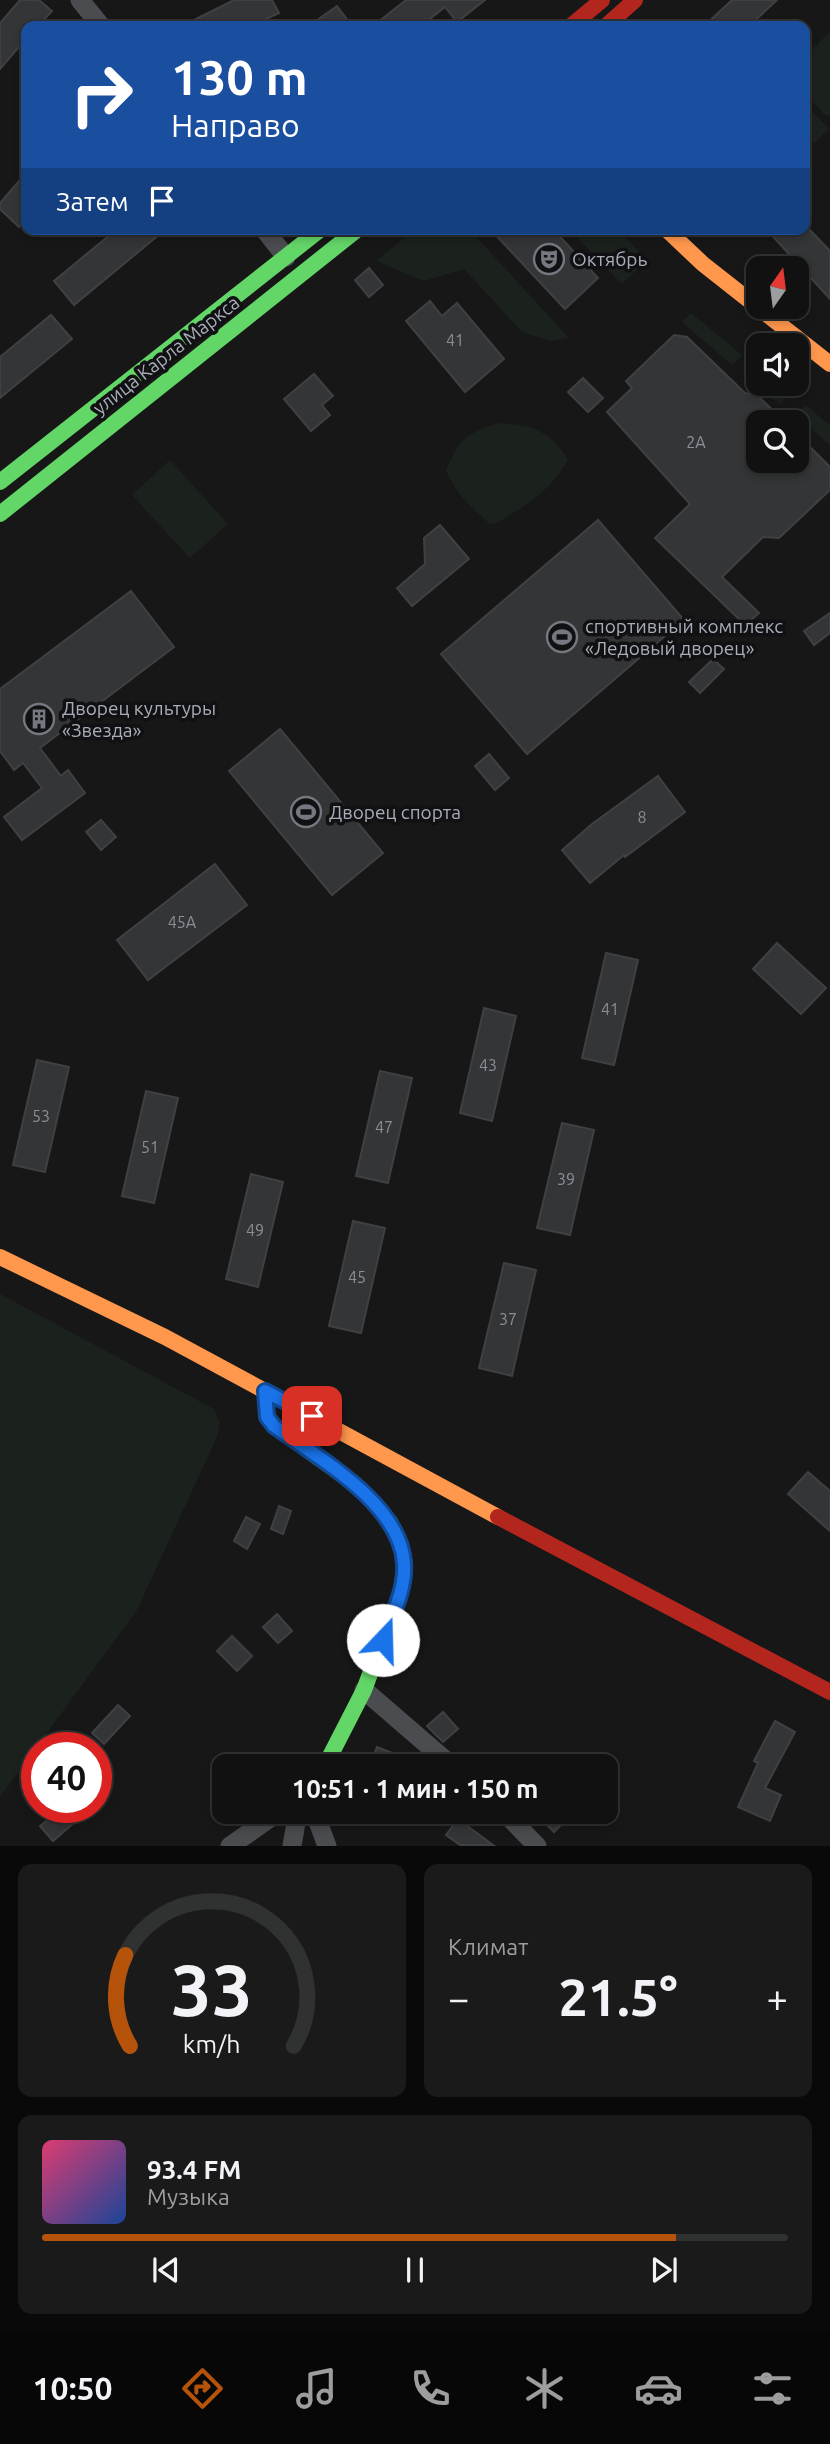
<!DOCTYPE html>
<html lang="ru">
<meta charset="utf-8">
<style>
:root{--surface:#111;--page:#1a1a1a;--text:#f1f3f6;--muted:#9c9d9f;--line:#303131;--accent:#b45309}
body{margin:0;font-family:Ubuntu,sans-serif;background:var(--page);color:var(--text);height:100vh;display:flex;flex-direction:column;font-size:26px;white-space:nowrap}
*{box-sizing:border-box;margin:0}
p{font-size:23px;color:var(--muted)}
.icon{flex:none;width:38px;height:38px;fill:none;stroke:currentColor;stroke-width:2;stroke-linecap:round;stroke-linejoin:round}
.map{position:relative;height:1846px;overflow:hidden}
.details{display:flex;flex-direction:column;gap:18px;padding:18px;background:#090909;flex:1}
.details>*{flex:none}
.hud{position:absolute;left:21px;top:21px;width:789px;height:214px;border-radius:14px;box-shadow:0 4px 10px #0003,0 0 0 2px var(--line);background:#1a4fa0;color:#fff;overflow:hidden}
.needle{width:46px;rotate:14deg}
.tools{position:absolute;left:746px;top:256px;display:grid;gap:14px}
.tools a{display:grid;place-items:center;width:63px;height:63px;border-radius:14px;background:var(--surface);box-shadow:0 4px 10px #0003,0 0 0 2px var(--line);font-size:35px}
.speed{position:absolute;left:21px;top:1732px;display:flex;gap:14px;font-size:35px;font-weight:700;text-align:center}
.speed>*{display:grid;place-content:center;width:91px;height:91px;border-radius:50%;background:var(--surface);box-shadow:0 4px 10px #0003,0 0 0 2px var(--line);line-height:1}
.speed .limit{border:10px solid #d22;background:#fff;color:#111}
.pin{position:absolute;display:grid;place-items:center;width:60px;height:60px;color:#fff;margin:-30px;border-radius:14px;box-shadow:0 4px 10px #0006}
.me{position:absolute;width:77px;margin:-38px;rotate:21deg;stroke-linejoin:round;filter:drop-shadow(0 0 5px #0008)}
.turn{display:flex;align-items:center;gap:24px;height:147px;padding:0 35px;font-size:32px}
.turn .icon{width:91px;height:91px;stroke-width:2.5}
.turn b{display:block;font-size:49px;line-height:60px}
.then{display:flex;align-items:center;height:66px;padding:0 35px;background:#0003;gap:14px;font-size:26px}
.big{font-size:52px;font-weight:700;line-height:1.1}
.details .widget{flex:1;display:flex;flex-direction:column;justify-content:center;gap:10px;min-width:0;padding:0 24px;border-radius:14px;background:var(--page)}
.details .dial{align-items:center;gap:0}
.dial svg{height:182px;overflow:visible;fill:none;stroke:var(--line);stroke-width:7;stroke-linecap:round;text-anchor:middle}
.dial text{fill:var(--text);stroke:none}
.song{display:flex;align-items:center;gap:21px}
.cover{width:84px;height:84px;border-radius:10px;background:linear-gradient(135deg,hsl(340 70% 55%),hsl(220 70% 35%))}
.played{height:7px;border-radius:4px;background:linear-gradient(90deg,var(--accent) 85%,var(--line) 85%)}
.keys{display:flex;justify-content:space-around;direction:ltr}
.heat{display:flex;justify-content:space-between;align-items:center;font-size:38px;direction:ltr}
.details .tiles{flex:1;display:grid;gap:18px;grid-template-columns:1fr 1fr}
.widget:last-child{grid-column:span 2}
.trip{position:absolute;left:212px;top:1754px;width:406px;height:70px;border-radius:14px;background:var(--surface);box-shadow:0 4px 10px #0003,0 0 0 2px var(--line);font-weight:700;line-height:70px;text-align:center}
.dock{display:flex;height:112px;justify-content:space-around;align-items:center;background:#070707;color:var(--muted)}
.dock .icon{width:49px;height:49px}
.dock .selected{color:var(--accent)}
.dock b{font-size:32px;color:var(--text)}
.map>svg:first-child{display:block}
.green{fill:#1b211c}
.building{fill:#343537;stroke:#3f4043;stroke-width:2}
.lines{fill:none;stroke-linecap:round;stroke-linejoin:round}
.street{stroke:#4b4c50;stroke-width:19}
.fast{stroke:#63d668;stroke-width:16}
.slow{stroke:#ff974d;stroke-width:16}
.jam{stroke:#b3261e;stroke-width:16}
.route-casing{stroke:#114b97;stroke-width:18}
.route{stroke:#1a73e8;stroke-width:12}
.labels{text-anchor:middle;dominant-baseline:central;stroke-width:7;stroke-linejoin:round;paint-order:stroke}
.number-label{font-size:16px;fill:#8b8f98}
.poi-label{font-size:19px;fill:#a8adb8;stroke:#111113;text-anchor:start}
.street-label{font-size:19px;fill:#a8adb8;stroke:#111113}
</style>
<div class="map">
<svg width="830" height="1846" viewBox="0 0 830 1846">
<rect width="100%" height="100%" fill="#171717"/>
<!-- green -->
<g class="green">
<path d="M 830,32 L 830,116 L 825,115 L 805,94 L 805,56 Z"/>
<path d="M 805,105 L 829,128 L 814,144 L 805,136 Z"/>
<path d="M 415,229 L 469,229 L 569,338 L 550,341 L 522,332 L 464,269 L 424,281 L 376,261 Z"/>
<path d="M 569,229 L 618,229 L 647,260 L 622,284 Z"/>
<path d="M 691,313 L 742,355 L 732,365 L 682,322 Z"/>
<path d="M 753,363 L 758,367 L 758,383 L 778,383 L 790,393 L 780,405 L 743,374 Z"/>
<path d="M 805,405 L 830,425 L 830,445 L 796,416 Z"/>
<path d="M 497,423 C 530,425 550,429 568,460 C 551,488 537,498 510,515 C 502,520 499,523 490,524 C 470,507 456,494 446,470 C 461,437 464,436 497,423 Z"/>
<path d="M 170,460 L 228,524 L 190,558 L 132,495 Z"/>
<path d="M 0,1294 L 214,1409 L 220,1422 L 217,1437 L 137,1610 L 0,1797 Z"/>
</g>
<!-- building -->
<g class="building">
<path d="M 20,0 L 39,0 L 52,11 L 38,26 L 26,26 L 26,39 L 0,69 L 0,23 Z"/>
<path d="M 234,0 L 272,0 L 279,13 L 251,26 L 182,26 Z"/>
<path d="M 406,0 L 485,0 L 457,22 L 445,7 L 421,26 L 373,26 Z"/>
<path d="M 732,0 L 777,0 L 749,26 L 704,26 Z"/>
<path d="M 337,6 L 352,26 L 309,26 L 327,13 Z"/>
<path d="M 26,173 L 26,219 L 19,227 L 0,209 L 0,203 Z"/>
<path d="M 117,229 L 166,229 L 74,305 L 54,281 Z"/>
<path d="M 490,229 L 553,229 L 598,278 L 565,309 Z"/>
<path d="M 766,229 L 809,229 L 830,251 L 830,299 Z"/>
<path d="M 369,268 L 383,285 L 369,297 L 355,280 Z"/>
<path d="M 430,301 L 442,316 L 457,303 L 504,359 L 465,392 L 406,321 Z"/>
<path d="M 51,315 L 72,339 L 0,398 L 0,357 Z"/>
<path d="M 674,335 L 687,337 L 745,393 L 757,395 L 785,422 L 758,422 L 758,460 L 796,460 L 796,433 L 830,467 L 830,490 L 779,538 L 763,537 L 722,577 L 759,613 L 745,625 L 655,538 L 690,504 L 607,412 L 632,388 L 626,381 Z"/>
<path d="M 314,374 L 333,396 L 322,405 L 330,415 L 311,431 L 284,399 Z"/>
<path d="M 583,378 L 603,398 L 588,412 L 568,392 Z"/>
<path d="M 598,520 L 684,620 L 527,754 L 441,654 Z"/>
<path d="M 440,525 L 469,559 L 412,606 L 397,588 L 425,564 L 424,538 Z"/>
<path d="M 131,591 L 174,647 L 40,748 L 61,776 L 68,770 L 85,793 L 22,840 L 4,817 L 42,788 L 23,763 L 14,770 L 0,751 L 0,689 Z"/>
<path d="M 830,613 L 830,633 L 814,645 L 804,631 Z"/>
<path d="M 713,659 L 724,669 L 700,693 L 689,682 Z"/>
<path d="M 280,729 L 383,853 L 332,895 L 229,771 Z"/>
<path d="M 489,754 L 509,778 L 495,790 L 475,766 Z"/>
<path d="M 658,776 L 685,812 L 625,857 L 624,855 L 590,883 L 562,850 L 592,824 Z"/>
<path d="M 101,820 L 116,837 L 101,850 L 86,832 Z"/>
<path d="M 215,864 L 247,905 L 148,980 L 117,940 Z"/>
<path d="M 777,943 L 826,988 L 801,1014 L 753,969 Z"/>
<path d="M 606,953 L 638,960 L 614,1065 L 582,1058 Z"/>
<path d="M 484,1008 L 516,1016 L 492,1121 L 460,1113 Z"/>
<path d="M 37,1060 L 69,1067 L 45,1172 L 13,1165 Z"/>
<path d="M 380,1071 L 412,1078 L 388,1183 L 356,1176 Z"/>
<path d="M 146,1091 L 178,1098 L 154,1203 L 122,1196 Z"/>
<path d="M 562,1123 L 594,1130 L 570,1235 L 537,1228 Z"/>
<path d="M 251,1174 L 283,1182 L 258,1287 L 226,1279 Z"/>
<path d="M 353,1221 L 385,1228 L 361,1333 L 329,1326 Z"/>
<path d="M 504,1263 L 536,1270 L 512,1376 L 479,1368 Z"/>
<path d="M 808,1472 L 830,1491 L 830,1531 L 788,1494 Z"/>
<path d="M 279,1506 L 291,1511 L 283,1534 L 271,1529 Z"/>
<path d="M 246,1517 L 260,1524 L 247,1549 L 234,1541 Z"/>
<path d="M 277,1614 L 292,1631 L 278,1643 L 263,1627 Z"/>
<path d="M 232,1636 L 252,1656 L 237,1671 L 217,1651 Z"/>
<path d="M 118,1705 L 130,1716 L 104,1744 L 92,1733 Z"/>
<path d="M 443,1712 L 458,1729 L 443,1742 L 427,1726 Z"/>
<path d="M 775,1721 L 795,1732 L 765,1788 L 781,1795 L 770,1821 L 738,1807 L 758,1763 L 754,1761 Z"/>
<path d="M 377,1747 L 422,1765 L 422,1766 L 380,1766 L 371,1762 Z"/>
<path d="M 62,1808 L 65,1808 L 76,1821 L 53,1841 L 40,1826 Z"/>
<path d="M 533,1811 L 557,1811 L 566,1820 L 554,1832 Z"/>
<path d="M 458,1819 L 493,1845 L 460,1845 L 446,1835 Z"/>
</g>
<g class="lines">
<!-- street -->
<g class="street">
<path d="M 80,0 L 101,26"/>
<path d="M 264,229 L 286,257"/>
<path d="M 364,1690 L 452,1766"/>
<path d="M 314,1811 L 327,1846"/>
<path d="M 503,1811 L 537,1846"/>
<path d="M 230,1846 L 280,1811"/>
<path d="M 292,1846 L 298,1811"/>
</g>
<!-- fast -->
<g class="fast">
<path d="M 0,482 L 321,229"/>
<path d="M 0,514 L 358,229"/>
<path d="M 265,1391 L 267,1417 L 274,1426 L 355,1484 L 375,1504 L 390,1522 L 401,1545 L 405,1564 L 401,1591 L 364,1690 L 325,1766"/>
</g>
<!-- slow -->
<g class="slow">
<path d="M 666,229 L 703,264 L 830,364"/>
<path d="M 0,1257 L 165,1337 L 498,1517"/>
</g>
<!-- jam -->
<g class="jam">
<path d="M 571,26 L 602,0"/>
<path d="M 606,26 L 635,0"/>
<path d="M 498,1517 L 830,1692"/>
</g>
</g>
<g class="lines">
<!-- route casing -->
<g class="route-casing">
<path id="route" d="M 312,1416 L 265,1391 L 267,1417 L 274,1426 C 318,1458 400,1503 404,1563 C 406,1589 392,1616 383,1640"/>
</g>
<!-- route -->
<use href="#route" class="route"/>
</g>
<!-- icons -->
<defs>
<g id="theatre-ring" transform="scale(1.575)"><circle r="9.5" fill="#111113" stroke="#757880" stroke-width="1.5"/><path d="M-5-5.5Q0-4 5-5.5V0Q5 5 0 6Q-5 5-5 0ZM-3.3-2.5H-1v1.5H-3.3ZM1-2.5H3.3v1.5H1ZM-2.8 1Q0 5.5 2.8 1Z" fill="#757880"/></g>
<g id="stadium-ring" transform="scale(1.575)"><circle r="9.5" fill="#111113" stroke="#757880" stroke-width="1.5"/><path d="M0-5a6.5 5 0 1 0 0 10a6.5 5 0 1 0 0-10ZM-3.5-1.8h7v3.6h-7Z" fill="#757880"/></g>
<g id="building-ring" transform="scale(1.575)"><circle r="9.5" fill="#111113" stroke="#757880" stroke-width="1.5"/><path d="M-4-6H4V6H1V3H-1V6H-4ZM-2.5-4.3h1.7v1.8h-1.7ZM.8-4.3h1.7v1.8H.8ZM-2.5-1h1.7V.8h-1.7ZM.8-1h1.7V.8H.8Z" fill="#757880"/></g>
</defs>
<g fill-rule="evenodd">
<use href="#theatre-ring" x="549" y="259"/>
<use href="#stadium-ring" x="562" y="637"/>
<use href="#building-ring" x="39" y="719"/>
<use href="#stadium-ring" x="306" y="812"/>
</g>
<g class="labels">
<!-- number labels -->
<g class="number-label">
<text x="455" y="340">41</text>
<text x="696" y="442">2А</text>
<text x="642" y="817">8</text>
<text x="182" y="922">45А</text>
<text x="610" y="1009">41</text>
<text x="488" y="1065">43</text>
<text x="41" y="1116">53</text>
<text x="384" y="1127">47</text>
<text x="150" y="1147">51</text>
<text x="566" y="1179">39</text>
<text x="255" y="1230">49</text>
<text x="357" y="1277">45</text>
<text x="508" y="1319">37</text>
</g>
<!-- poi labels -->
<g class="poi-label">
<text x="572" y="259">Октябрь</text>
<text x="585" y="626">спортивный комплекс<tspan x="585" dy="22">«Ледовый дворец»</tspan></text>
<text x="62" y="708">Дворец культуры<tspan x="62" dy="22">«Звезда»</tspan></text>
<text x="329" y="812">Дворец спорта</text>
</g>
<!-- street labels -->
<g class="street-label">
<text transform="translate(166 355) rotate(-38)">улица Карла Маркса</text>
</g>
</g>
</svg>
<div class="tools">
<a><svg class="needle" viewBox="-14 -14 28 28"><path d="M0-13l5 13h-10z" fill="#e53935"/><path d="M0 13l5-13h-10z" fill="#9c9d9f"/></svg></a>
<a><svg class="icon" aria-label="sound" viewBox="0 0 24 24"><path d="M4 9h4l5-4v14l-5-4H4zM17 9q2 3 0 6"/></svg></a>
<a><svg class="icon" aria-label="search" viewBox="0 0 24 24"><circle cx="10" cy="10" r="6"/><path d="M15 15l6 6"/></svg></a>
</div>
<div class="speed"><div class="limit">40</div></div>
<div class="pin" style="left:312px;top:1416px;background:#d93025"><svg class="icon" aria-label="arrive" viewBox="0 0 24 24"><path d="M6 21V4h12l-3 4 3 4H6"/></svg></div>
<svg class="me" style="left:383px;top:1640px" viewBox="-20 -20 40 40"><circle r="19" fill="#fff"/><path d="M0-13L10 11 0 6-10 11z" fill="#1a73e8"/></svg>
<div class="trip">10:51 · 1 мин · 150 m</div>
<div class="hud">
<div class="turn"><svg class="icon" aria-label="right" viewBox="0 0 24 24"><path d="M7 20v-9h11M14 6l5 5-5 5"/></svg><div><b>130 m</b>Направо</div></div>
<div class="then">Затем<svg class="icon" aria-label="arrive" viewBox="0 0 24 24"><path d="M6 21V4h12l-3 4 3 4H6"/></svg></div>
</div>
</div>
<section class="details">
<div class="tiles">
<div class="widget dial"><svg viewBox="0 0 100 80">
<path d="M14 69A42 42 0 1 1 86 69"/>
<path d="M14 69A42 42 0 0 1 12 29" stroke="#b45309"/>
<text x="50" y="56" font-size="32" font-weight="700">33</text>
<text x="50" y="72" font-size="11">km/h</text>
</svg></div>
<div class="widget"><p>Климат</p>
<div class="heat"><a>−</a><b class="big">21.5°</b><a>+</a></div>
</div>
<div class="widget">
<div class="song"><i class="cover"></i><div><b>93.4 FM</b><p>Музыка</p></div></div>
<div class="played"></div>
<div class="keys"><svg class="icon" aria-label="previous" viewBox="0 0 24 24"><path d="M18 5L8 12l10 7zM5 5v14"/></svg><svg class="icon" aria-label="pause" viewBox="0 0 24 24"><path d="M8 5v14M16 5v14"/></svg><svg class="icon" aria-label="next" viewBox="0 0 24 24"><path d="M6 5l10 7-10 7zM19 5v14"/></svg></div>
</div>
</div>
</section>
<nav class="dock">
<b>10:50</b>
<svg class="icon selected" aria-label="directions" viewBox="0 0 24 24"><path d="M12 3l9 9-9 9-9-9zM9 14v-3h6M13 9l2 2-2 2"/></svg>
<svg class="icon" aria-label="music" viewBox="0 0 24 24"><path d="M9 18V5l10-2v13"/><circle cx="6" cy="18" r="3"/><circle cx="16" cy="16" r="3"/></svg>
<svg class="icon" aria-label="phone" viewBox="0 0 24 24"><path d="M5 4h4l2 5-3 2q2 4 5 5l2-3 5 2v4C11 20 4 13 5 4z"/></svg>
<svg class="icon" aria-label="climate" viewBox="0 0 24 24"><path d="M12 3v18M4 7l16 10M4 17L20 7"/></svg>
<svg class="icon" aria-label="car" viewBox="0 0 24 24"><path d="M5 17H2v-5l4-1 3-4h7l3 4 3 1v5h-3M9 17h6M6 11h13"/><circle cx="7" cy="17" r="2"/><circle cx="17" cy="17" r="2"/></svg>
<svg class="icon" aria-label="filters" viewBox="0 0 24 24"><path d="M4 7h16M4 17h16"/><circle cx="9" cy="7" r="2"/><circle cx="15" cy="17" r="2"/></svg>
</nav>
